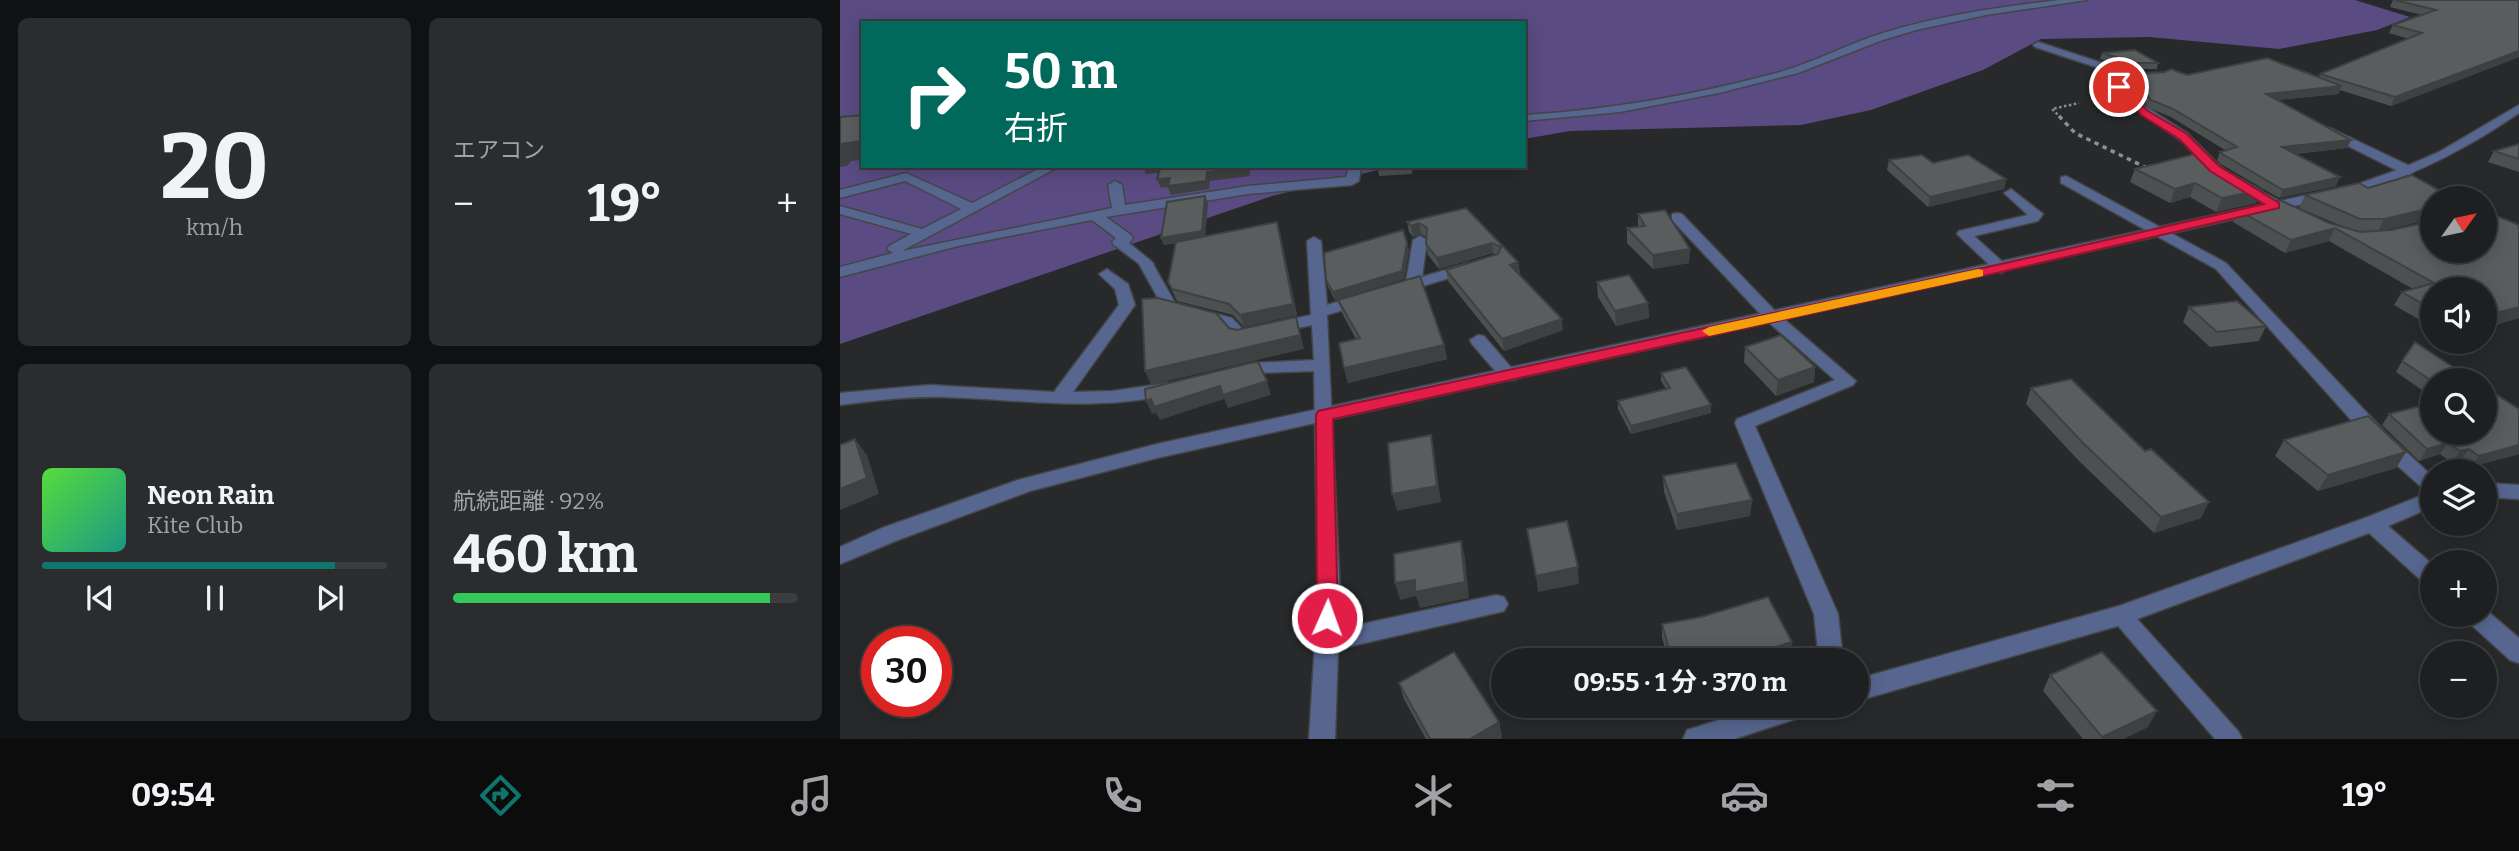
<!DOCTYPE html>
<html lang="ja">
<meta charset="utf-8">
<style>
:root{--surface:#1d1f20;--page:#2a2c2d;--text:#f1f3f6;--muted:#a0a2a5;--line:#3b3d3e;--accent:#0f766e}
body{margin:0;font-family:Bitter,"Noto Sans JP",serif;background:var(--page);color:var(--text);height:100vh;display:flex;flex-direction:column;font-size:26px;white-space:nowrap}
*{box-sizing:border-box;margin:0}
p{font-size:23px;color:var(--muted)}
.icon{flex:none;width:38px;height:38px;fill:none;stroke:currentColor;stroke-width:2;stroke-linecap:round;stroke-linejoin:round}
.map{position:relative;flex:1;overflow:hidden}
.sheet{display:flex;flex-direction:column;gap:18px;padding:18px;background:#101112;width:840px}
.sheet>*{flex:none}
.banner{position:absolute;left:21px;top:21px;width:665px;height:147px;border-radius:0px;box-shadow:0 4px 18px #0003,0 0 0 2px var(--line);background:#00695c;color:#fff;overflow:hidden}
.needle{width:46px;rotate:57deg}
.controls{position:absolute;left:1580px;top:186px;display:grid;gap:14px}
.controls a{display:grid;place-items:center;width:77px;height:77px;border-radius:50%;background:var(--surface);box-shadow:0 4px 18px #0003,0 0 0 2px var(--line);font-size:35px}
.speed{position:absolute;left:21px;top:626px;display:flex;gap:14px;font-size:35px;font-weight:700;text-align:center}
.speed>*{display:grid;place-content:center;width:91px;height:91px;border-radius:50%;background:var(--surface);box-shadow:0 4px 18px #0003,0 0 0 2px var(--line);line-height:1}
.speed .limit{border:10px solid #d22;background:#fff;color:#111}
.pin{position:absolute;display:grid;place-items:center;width:60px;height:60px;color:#fff;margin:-30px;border:4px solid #fff;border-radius:50%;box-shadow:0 2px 7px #0007}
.me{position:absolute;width:77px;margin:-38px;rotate:2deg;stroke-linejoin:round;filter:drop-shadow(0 0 5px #0008)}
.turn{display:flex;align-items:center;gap:24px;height:147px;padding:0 28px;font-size:32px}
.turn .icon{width:91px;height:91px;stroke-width:2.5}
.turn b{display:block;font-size:49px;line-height:60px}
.big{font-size:52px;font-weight:700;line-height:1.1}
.sheet .widget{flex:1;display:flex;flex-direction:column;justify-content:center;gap:10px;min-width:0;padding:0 24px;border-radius:10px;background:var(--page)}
.sheet .dial{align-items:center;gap:0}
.dial b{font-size:91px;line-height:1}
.song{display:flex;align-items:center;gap:21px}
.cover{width:84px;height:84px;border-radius:10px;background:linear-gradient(135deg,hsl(110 70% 55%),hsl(170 70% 35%))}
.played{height:7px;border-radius:4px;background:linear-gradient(90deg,var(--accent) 85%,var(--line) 85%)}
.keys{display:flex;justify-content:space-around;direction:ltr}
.heat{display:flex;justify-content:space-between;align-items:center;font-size:38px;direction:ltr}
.charge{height:10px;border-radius:5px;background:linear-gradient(90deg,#34c759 92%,var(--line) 0)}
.sheet .tiles{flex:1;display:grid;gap:18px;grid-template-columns:repeat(2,1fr)}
.trip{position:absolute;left:651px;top:648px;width:378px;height:70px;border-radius:35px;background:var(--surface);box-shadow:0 4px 18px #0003,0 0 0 2px var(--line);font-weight:700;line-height:70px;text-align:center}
.menu{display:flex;height:112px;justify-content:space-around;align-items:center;background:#0c0c0d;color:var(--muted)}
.menu .icon{width:49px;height:49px}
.menu .on{color:var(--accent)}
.menu b{font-size:32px;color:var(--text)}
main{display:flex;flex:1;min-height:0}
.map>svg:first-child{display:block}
.forest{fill:#5a4b83}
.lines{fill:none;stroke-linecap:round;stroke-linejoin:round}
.service-casing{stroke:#444547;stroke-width:3}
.minor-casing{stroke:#444547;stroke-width:3}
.tertiary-casing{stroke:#444547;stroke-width:3}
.path-far1{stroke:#8c8e8f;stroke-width:2.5;stroke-dasharray:2.5 2.5;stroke-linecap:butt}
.path{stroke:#8c8e8f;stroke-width:3.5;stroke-dasharray:4.5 4.5;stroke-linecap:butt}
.service{fill:#56668f;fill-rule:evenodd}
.minor{fill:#56668f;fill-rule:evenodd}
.tertiary{fill:#56668f;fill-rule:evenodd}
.wall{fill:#4d5050}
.shaded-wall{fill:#3e4141}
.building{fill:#595d5d;stroke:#3e4141;stroke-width:2}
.route{fill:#e11d48;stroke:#92132f;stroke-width:2}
.slow{fill:#f59e0b}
</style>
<main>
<section class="sheet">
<div class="tiles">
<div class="widget dial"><b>20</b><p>km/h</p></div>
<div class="widget"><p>エアコン</p>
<div class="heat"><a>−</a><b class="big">19°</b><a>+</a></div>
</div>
<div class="widget">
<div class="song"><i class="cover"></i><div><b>Neon Rain</b><p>Kite Club</p></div></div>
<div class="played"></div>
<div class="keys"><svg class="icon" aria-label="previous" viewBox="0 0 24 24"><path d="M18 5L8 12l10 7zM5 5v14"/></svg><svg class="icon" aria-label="pause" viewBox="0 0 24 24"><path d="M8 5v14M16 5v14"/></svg><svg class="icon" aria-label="next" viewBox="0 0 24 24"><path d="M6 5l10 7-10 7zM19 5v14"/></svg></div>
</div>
<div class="widget"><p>航続距離 · 92%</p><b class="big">460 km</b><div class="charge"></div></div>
</div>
</section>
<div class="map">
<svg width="1679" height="739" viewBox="0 0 1679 739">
<rect width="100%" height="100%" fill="#27292b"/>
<!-- forest -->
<path class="forest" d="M 0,0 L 1515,0 L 1570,17 L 1537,30 L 1439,49 L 1309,37 L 1201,39 L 1143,70 L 1031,110 L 961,125 L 730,131 L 684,139 L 684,23 L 23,23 L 23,166 L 554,166 L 432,196 L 0,344 Z"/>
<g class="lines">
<!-- service casing -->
<g class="service-casing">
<g id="service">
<path d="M 306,260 L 313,264 L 335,303 L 392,318 L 409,336 L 406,339 L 396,339 L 382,324 L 324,309 L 299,264 Z"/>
<path d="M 1281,606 L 1288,609 L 1398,731 L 1402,739 L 1375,739 L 1274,621 L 1271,615 L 1274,609 Z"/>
</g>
</g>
<!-- minor casing -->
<g class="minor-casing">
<g id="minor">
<path d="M 1219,0 L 1247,0 L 1146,15 L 1076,30 L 1040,41 L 958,73 L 879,93 L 780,112 L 684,121 L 684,115 C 769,110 854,95 936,73 C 974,63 1009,43 1046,32 C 1102,15 1161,7 1219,0 Z"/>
<path d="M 1198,42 L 1296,74 L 1316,73 L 1316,77 L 1283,82 L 1300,103 L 1347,133 L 1380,166 L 1380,172 L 1370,172 L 1343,142 L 1284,101 L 1271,80 L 1283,76 L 1195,47 L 1193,45 Z"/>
<path d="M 1490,128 L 1574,168 L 1575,171 L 1569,175 L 1564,174 L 1486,135 L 1486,129 Z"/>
<path d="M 204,166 L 220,166 L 62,251 L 272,208 L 268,185 L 275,181 L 282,185 L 285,205 L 408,186 L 506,177 L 509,166 L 521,166 L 519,181 L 512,185 L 408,194 L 266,217 L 291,235 L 293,238 L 289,243 L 311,261 L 314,264 L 311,267 L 306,269 L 274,245 L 272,242 L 276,238 L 252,220 L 118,246 L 0,277 L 0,267 L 53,253 L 47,249 L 49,246 L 71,234 L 0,214 L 0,206 L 82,229 L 121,209 L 65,181 L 0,198 L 0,190 L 66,173 L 132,203 Z"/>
<path d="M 1226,176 L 1386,263 L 1544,431 L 1592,476 L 1592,507 L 1548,526 L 1592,564 L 1592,586 L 1584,583 L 1529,533 L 1281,625 L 1017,701 L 1017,679 L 1279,606 L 1525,518 L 1588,493 L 1530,441 L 1376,269 L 1221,183 L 1221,177 Z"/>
<path d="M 1401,181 L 1455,209 L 1457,212 L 1450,216 L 1445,215 L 1396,188 L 1394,185 Z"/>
<path d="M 1171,189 L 1203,214 L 1198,221 L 1134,236 L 1166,265 L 1169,268 L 1161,273 L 1156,271 L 1117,234 L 1119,231 L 1188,215 L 1164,193 Z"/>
<path d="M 837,213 L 842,214 L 938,314 L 1016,381 L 1013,385 L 915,426 L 998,614 L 1003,660 L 979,660 L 974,614 L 895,423 L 897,419 L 995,380 L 926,320 L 832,220 L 832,214 Z"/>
<path d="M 580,236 L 587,240 L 582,277 L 628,263 L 636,268 L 633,271 L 566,291 L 554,291 L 552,288 L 566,281 L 573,240 Z"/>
<path d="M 474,237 L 481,241 L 487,305 L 523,294 L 531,299 L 529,302 L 487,315 L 500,593 L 499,629 L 656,595 L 664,597 L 668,604 L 664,611 L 656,613 L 498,649 L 495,739 L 469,739 L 478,593 L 474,371 L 414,373 L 399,377 L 390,372 L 393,368 L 414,363 L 474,360 L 472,325 L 435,333 L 427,328 L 429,324 L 471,315 L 467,241 Z"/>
<path d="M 267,269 L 288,284 L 295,305 L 233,392 L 272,391 L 328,383 L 337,389 L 334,393 C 258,413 180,399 103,397 C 68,396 34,401 0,405 L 0,393 L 89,385 L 214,392 L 279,305 L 275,289 L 259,274 Z"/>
<path d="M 638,335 L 644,336 L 675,372 L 678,376 L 675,380 L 663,380 L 632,344 L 630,340 Z"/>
<path d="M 1645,483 L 1679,485 L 1679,499 L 1645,497 Z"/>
<path d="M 1645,609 L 1679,638 L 1679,663 L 1670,660 L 1627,621 L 1623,614 L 1645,614 Z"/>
<path d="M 927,705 L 978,705 L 974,713 L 894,739 L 843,739 L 847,730 Z"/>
</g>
</g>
<!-- tertiary casing -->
<g class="tertiary-casing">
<path id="tertiary" d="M 1679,105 L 1679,113 C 1631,146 1581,172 1526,190 L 317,458 L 190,491 L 58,540 L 0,564 L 0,547 L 42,528 L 178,480 L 317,444 L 1518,184 L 1560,169 L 1599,152 Z"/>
</g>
<!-- path-far1 -->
<path class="path-far1" d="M 1221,118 L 1212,109 L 1239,103"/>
<!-- path -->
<path class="path" d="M 1219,116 L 1235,133 L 1309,169"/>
<!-- service -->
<use href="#service" class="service"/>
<!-- minor -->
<use href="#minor" class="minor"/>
<!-- tertiary -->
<use href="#tertiary" class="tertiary"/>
</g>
<!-- wall -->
<g class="wall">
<path d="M 1553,0 L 1679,0 L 1679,57 L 1551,106 L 1500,90 L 1498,94 L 1438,100 L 1511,140 L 1507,148 L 1455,154 L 1496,186 L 1439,198 L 1381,164 L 1377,160 L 1380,152 L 1385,150 L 1331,117 L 1309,108 L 1287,83 L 1290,75 L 1347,75 L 1479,78 L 1480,74 L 1569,39 L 1549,33 L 1553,25 L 1582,15 L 1550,7 Z"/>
<path d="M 1262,53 L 1318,63 L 1317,69 L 1294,69 L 1260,59 Z"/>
<path d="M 1679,144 L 1679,172 L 1648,162 L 1654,151 Z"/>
<path d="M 1363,152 L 1416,203 L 1376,212 L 1350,197 L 1330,203 L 1290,182 L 1295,169 Z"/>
<path d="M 1049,160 L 1093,163 L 1166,179 L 1164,189 L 1088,207 L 1047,170 Z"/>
<path d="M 537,166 L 573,166 L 572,174 L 539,176 Z"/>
<path d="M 1528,188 L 1592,198 L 1592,220 L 1591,219 L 1540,231 L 1551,230 L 1652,214 L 1679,225 L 1679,318 L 1645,328 L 1645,289 L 1592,289 L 1592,327 L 1554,305 L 1562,292 L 1573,289 L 1489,241 L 1445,253 L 1393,222 L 1398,210 L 1489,223 L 1504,227 L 1459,208 L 1465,195 Z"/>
<path d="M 365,196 L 368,203 L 365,237 L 440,233 L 457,315 L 404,327 L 393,315 L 337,301 L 328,282 L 335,243 L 324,245 L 321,238 Z"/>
<path d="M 626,208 L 678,262 L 680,273 L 679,273 L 723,330 L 664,351 L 608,281 L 606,270 L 656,255 L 653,253 L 599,269 L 588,255 L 586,244 L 586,237 L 581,234 L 573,237 L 569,232 L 567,222 Z"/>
<path d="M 798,214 L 850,249 L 849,263 L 813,269 L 787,243 L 787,228 L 798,227 Z"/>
<path d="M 569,250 L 564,279 L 495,300 L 488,287 L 486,280 Z"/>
<path d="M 757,282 L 808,303 L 809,318 L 776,326 L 758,297 Z"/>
<path d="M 498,300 L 604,345 L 607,359 L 508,383 L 504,368 L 516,339 L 502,313 Z"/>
<path d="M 1349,307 L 1426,326 L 1419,341 L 1370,347 L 1343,322 Z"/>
<path d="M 905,347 L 975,367 L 974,382 L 936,396 L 904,362 Z"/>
<path d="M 1562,361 L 1592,380 L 1592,397 L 1556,372 Z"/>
<path d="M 821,373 L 871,405 L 871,413 L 791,434 L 778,409 L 778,401 L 826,389 L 821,381 Z"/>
<path d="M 1191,388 L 1361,518 L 1314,533 L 1238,460 L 1186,404 Z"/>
<path d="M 1679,409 L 1679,454 L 1631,467 L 1621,460 L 1612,463 L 1600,454 L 1579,461 L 1542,425 L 1549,414 Z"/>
<path d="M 1444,440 L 1556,468 L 1478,491 L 1435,456 Z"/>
<path d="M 823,476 L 912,500 L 910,516 L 837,530 L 824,492 Z"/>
<path d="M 822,624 L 952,642 L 950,656 L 937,660 L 828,660 L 822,637 Z"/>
<path d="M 1210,675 L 1308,727 L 1283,739 L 1243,739 L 1203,691 Z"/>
<path d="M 559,683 L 659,722 L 662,738 L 660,739 L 586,739 L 564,699 Z"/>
</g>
<!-- shaded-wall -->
<g class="shaded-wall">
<path d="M 1679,51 L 1679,57 L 1551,106 L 1555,97 Z"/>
<path d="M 1502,86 L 1498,94 L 1423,101 L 1426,94 Z"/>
<path d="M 1511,140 L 1507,148 L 1439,155 L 1442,147 Z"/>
<path d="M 23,141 L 23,160 L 11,161 L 7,166 L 0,167 L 0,145 L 1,144 Z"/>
<path d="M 303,166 L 323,166 L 325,172 L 306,174 Z"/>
<path d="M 407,166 L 411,166 L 409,176 L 370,181 L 369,189 L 331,195 L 328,187 L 321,188 L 317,179 Z"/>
<path d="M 1500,177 L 1496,186 L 1439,198 L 1443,190 Z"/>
<path d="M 1166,179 L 1164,189 L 1088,207 L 1090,197 Z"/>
<path d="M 1355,183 L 1350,197 L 1330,203 L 1335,189 Z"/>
<path d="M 1422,190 L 1416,203 L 1376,212 L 1382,198 Z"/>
<path d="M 365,196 L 368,203 L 365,239 L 324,245 L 321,238 Z"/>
<path d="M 1592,208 L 1592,217 L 1591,219 L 1538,231 L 1544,219 Z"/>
<path d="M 437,222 L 440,233 L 457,315 L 404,327 L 400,315 Z"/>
<path d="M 579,223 L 581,234 L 573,237 L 571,226 Z"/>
<path d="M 1495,228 L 1489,241 L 1445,253 L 1451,240 Z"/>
<path d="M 567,243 L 569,250 L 564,279 L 495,300 L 493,292 Z"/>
<path d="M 652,243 L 653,253 L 599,269 L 597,258 Z"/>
<path d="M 850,249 L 849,263 L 813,269 L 813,255 Z"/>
<path d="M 678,262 L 680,273 L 672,276 L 670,265 Z"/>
<path d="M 808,303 L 809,318 L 776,326 L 775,311 Z"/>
<path d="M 1679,307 L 1679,318 L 1645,328 L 1645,316 Z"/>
<path d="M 456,317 L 464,349 L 311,385 L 305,371 Z"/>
<path d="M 722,319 L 723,330 L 664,351 L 662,339 Z"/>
<path d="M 604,345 L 607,359 L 508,383 L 504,368 Z"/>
<path d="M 975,367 L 974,382 L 936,396 L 938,380 Z"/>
<path d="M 427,381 L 431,395 L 388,408 L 384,399 L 320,420 L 316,413 L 312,414 L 306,401 L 380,386 Z"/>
<path d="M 871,405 L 871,413 L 791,434 L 791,426 Z"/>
<path d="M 591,435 L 594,451 L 601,502 L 557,511 L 552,494 Z"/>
<path d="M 15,439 L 27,455 L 39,494 L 0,510 L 0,489 Z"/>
<path d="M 1608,443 L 1600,454 L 1579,461 L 1587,449 Z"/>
<path d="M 1679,445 L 1679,454 L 1631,467 L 1639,456 Z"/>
<path d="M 1629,449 L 1621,460 L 1612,463 L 1620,451 Z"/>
<path d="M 1566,452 L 1556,468 L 1478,491 L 1488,475 Z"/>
<path d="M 912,500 L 910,516 L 837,530 L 837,514 Z"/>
<path d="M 1369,502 L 1361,518 L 1314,533 L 1321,517 Z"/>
<path d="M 621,541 L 625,557 L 629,598 L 580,608 L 576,596 L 560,600 L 555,583 Z"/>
<path d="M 738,567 L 739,584 L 698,592 L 696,576 Z"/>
<path d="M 952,642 L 950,656 L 937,660 L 894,660 Z"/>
<path d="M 1317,711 L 1308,727 L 1283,739 L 1261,739 L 1262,737 Z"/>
<path d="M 659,722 L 662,738 L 660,739 L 630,739 Z"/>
</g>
<!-- building -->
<g class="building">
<path d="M 1555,0 L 1679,0 L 1679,51 L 1555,97 L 1480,74 L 1582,33 L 1553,25 L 1596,10 Z"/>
<path d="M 1295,50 L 1318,63 L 1296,63 L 1262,53 Z"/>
<path d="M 1427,58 L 1502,86 L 1426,94 L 1511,140 L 1442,147 L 1500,177 L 1443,190 L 1384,155 L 1380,152 L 1397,147 L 1333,109 L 1311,100 L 1290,75 L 1325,72 L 1331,69 L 1347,75 Z"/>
<path d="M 23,115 L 23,141 L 1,144 L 0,145 L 0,117 Z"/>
<path d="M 1679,144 L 1679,159 L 1654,151 Z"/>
<path d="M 1363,152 L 1386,170 L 1422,190 L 1382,198 L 1355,183 L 1335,189 L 1295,169 Z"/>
<path d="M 1082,155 L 1093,163 L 1128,155 L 1166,179 L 1090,197 L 1049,160 Z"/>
<path d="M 321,166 L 407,166 L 407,168 L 367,172 L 366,181 L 328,186 L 330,178 L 317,179 Z"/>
<path d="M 1572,175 L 1597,189 L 1619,198 L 1592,198 L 1592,208 L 1544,219 L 1520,219 L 1465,195 L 1519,183 L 1528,188 Z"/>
<path d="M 365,196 L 362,231 L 321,238 L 327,202 Z"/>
<path d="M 1440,200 L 1489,223 L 1520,232 L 1551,230 L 1592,221 L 1592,250 L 1645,250 L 1645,208 L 1650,210 L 1652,214 L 1679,225 L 1679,307 L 1645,316 L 1645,289 L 1592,289 L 1592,309 L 1562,292 L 1594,283 L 1495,228 L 1451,240 L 1398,210 Z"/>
<path d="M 626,208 L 678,262 L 670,265 L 722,319 L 662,339 L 606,270 L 658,254 L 661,247 L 652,243 L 597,258 L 586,244 L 587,228 L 579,223 L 571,226 L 567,222 Z"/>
<path d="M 825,210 L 850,249 L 813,255 L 787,228 L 805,226 L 798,214 Z"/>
<path d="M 437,222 L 453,304 L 400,315 L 389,304 L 332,289 L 328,282 L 336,242 Z"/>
<path d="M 563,230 L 567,243 L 562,271 L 493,292 L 486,280 L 484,253 Z"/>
<path d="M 789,275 L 808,303 L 775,311 L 757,282 Z"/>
<path d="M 580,276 L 604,345 L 504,368 L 499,343 L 520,338 L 498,300 Z"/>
<path d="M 318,298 L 376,313 L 389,328 L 397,330 L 456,317 L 460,335 L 305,371 L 302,299 Z"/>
<path d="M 1397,301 L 1426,326 L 1377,332 L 1349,307 Z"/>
<path d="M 941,335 L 975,367 L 938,380 L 905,347 Z"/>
<path d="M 1575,342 L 1633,380 L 1592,381 L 1562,361 Z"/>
<path d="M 418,362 L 427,381 L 383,395 L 380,386 L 314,407 L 311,399 L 306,401 L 305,389 L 410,363 Z"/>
<path d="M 846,367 L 871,405 L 791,426 L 778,401 L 830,388 L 821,373 Z"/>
<path d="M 1231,379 L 1305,451 L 1311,449 L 1369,502 L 1321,517 L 1244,444 L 1191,388 Z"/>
<path d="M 1645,387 L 1679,409 L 1679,445 L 1639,456 L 1629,449 L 1620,451 L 1608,443 L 1587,449 L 1549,414 L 1592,403 L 1592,432 L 1645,432 Z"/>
<path d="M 1528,416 L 1566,452 L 1488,475 L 1444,440 Z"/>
<path d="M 591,435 L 597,486 L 552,494 L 548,443 Z"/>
<path d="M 15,439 L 27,478 L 0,489 L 0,445 Z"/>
<path d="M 896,463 L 912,500 L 837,514 L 823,476 Z"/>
<path d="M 727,521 L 738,567 L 696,576 L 687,529 Z"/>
<path d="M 621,541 L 625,582 L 575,592 L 575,580 L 555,583 L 554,554 Z"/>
<path d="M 928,597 L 952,642 L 894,660 L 832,660 L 822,624 L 861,617 Z"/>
<path d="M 614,652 L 659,722 L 630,739 L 590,739 L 559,683 Z"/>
<path d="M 1262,652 L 1317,711 L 1262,737 L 1210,675 Z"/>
</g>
<!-- route -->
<path class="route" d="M 1279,84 L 1308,111 L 1347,134 L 1379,166 L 1439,203 L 1439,208 L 1161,272 L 493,419 L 498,618 L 495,624 L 487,626 L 480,624 L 477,618 L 476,415 L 478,411 L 1161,264 L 1424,204 L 1370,171 L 1339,139 L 1301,115 L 1275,89 L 1274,87 Z"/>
<!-- slow -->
<path class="slow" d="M 1138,269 L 1143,270 L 1143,276 L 869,336 L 862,331 L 869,327 Z"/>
</svg>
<div class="controls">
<a><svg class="needle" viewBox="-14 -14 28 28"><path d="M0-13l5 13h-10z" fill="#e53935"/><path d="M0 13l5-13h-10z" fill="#a0a2a5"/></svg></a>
<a><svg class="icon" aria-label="sound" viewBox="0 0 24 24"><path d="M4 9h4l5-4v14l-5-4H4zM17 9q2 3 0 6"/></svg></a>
<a><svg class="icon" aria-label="search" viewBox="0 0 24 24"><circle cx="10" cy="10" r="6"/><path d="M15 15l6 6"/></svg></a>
<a><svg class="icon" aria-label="layers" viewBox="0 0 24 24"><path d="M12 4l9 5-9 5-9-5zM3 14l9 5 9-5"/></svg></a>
<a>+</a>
<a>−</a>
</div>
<div class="speed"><div class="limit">30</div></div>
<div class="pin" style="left:1279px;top:87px;background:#d93025"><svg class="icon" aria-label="arrive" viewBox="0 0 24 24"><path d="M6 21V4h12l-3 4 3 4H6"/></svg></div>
<svg class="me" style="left:487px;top:618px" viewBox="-20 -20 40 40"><circle r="17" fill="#e11d48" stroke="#fff" stroke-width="3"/><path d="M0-11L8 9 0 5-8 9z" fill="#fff"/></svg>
<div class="trip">09:55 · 1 分 · 370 m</div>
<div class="banner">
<div class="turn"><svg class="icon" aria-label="right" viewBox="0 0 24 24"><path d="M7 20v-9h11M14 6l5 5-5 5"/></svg><div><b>50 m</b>右折</div></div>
</div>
</div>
</main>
<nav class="menu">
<b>09:54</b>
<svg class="icon on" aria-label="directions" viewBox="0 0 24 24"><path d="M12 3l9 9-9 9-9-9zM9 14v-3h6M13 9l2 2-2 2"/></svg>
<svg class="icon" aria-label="music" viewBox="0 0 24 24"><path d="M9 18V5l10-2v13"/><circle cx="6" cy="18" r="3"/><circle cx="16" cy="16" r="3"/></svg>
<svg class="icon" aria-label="phone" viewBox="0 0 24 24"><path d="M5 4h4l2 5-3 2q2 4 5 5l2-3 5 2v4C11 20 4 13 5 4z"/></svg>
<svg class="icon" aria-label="climate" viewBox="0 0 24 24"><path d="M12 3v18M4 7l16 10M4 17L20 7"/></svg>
<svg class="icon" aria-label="car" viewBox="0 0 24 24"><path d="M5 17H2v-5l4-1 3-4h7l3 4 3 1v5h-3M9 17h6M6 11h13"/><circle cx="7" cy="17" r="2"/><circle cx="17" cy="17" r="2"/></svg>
<svg class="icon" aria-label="filters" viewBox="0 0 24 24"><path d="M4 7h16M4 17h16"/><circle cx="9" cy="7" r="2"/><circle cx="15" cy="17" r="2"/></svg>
<b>19°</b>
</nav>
